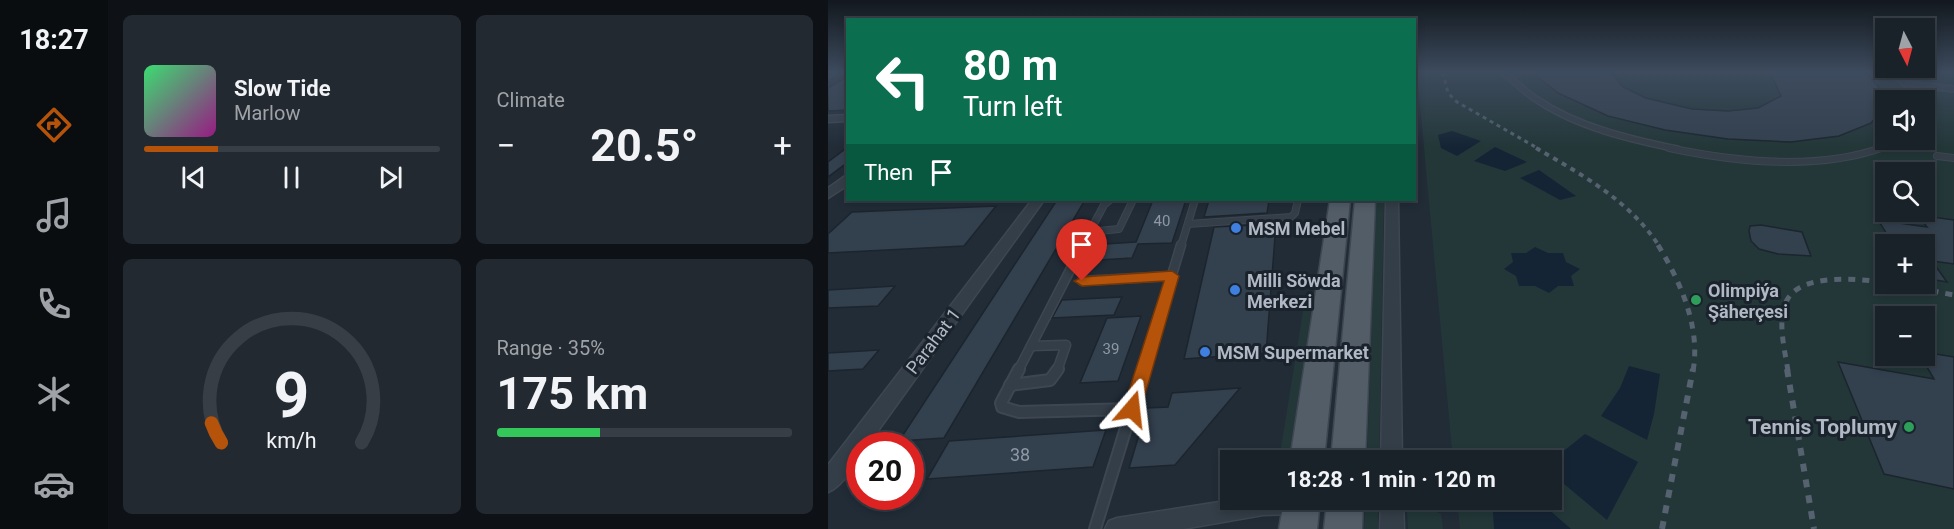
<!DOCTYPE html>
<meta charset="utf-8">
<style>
:root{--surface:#192129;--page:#222931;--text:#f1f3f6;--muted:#9fa3a8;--line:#373e46;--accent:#b45309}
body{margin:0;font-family:Roboto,sans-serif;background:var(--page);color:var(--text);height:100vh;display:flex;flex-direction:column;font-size:22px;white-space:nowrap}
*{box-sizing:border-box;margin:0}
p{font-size:20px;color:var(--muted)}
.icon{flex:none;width:33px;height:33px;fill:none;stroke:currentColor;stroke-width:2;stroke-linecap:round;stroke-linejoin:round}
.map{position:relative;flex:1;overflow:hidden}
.details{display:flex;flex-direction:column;gap:15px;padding:15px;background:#0e1217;width:720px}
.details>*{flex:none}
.banner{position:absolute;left:18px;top:18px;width:570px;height:183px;border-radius:0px;box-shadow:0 3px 9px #0003,0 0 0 2px var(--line);background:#0b6e4f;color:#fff;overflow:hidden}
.needle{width:39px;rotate:174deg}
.buttons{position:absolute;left:1047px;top:18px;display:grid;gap:12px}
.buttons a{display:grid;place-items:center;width:60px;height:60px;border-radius:0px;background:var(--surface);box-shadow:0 3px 9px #0003,0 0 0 2px var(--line);font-size:30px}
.speed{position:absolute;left:18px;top:432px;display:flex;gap:12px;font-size:30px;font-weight:700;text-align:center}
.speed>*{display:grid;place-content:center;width:78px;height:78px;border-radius:50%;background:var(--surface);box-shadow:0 3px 9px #0003,0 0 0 2px var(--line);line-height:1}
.speed .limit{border:9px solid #d22;background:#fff;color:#111}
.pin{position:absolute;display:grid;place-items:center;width:51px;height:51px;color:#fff;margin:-62px -26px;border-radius:50% 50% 50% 0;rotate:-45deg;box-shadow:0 0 6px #0007}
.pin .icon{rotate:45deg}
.me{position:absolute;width:66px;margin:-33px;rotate:17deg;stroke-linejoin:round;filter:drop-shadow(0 0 4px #0008)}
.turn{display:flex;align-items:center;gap:21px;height:126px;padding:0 18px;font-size:27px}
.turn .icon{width:78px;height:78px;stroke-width:2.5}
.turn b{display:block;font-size:42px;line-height:51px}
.then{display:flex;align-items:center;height:57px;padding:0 18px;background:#0003;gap:12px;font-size:22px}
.big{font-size:45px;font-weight:700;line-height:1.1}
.details .card{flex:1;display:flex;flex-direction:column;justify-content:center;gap:9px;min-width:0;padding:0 21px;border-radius:9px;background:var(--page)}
.details .dial{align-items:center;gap:0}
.dial svg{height:156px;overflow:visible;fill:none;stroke:var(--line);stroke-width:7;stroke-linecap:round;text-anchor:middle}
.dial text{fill:var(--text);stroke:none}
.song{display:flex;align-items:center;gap:18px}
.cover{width:72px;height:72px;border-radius:9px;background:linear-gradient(135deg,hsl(140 70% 55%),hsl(310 70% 35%))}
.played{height:6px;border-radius:3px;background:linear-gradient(90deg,var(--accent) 25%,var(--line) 25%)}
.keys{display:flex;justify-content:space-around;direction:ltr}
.heat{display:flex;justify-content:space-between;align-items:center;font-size:33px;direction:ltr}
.charge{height:9px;border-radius:4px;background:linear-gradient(90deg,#34c759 35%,var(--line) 0)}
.details .tiles{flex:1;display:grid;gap:15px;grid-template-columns:repeat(2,1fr)}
.trip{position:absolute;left:392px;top:450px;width:342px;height:60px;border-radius:0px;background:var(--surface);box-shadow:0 3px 9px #0003,0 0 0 2px var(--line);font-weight:700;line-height:60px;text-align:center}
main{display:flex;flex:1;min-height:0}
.tabs{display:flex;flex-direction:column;width:108px;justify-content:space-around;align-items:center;background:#0a0d10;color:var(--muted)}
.tabs .icon{width:42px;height:42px}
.tabs .selected{color:var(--accent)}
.tabs b{font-size:27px;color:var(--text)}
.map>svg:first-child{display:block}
.green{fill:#233738;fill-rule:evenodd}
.water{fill:#152434}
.building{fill:#33404e;stroke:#1c252e;stroke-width:1.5}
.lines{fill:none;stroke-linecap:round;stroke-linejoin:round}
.lane-far3-casing{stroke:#3e4751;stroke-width:8}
.lane-far2-casing{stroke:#3e4751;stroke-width:8}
.lane-far1-casing{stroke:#3e4751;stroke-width:11}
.lane-casing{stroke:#3e4751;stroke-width:14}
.street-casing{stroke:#3e4751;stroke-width:3}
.primary-casing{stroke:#3e4751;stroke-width:3}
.lane-far3{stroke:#343e48;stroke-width:5}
.lane-far2{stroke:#343e48;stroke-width:6}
.lane-far1{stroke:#343e48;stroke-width:8}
.lane{stroke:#343e48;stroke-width:10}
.street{fill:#343e48;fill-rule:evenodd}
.primary{fill:#525d68;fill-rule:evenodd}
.rail-far3{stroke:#56626f;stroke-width:3;stroke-dasharray:4 4;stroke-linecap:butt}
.rail-far2{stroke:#56626f;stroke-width:4;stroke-dasharray:5 5;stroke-linecap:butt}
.rail-far1{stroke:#56626f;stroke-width:5;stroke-dasharray:7 7;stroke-linecap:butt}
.rail{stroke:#56626f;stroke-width:6;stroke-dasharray:8 8;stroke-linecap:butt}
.route{fill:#b45309;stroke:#753606;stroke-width:1.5}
.shop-dot{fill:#3f7fe0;stroke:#1a232c;stroke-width:2}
.leisure-dot{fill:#2e9e5b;stroke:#1a232c;stroke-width:2}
.labels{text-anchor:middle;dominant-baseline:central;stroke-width:6;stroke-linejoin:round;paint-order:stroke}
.number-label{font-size:15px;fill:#8e98a4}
.poi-label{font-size:18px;font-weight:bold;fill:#afb8c4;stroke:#1a232c;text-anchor:start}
.street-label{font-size:18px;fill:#afb8c4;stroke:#1a232c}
.near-number-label{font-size:18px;fill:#8e98a4}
.near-poi-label{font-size:21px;font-weight:bold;fill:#afb8c4;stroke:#1a232c;text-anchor:end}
</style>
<main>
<nav class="tabs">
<b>18:27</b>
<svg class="icon selected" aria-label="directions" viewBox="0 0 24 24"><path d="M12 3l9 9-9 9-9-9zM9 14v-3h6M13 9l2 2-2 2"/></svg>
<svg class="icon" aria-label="music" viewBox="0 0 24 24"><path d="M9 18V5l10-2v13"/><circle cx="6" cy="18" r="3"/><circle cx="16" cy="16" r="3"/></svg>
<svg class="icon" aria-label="phone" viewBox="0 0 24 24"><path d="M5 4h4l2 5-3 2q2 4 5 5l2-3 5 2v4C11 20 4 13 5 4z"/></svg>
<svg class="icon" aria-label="climate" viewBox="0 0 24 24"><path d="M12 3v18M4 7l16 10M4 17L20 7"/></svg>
<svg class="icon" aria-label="car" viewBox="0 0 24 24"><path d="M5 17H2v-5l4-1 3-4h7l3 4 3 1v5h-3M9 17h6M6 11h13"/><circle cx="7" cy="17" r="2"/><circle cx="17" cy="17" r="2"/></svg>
</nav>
<section class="details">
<div class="tiles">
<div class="card">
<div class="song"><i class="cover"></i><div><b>Slow Tide</b><p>Marlow</p></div></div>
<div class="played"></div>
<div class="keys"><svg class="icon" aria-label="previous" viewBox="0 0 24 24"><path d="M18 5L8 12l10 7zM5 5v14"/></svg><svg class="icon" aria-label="pause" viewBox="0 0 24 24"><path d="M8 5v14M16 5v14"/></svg><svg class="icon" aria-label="next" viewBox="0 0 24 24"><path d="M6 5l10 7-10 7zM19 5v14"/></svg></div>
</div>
<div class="card"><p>Climate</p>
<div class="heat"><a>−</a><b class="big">20.5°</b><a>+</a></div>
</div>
<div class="card dial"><svg viewBox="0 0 100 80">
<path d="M14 69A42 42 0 1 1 86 69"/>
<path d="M14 69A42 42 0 0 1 9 59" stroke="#b45309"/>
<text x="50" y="56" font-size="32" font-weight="700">9</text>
<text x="50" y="72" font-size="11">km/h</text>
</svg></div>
<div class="card"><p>Range · 35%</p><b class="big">175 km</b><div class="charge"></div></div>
</div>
</section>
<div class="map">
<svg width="1126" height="529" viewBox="0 0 1126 529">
<rect width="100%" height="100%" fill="#212c37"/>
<!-- green -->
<g class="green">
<path d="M 589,72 L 1126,72 L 1126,529 L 632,529 L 629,500 L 723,500 L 723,460 L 625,460 ZM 1058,100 L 1096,100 L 1096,140 L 1058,140 ZM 1058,172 L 1096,172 L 1096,212 L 1058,212 ZM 1058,244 L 1096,244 L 1096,284 L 1058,284 ZM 1058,316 L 1096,316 L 1096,356 L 1058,356 Z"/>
<path d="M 548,200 L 556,200 L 551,460 L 539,460 Z"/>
<path d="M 476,305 L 484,305 L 461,460 L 451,460 Z"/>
<path d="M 537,500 L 550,500 L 550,529 L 536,529 Z"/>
<path d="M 599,507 L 613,514 L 615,529 L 580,529 L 579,509 Z"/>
</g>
<!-- water -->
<g class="water">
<path d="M 624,131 L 653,141 L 629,156 L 613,148 L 610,135 Z"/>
<path d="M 667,147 L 699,162 L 677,171 L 646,161 Z"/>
<path d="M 711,170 L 748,196 L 732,200 L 692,178 Z"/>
<path d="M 707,247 L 720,253 L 735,253 L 738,262 L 752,269 L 743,276 L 746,286 L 730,286 L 721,293 L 707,286 L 691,286 L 688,276 L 676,269 L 685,262 L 683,253 L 698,253 Z"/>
<path d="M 801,366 L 832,374 L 826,414 L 819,440 L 773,416 L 792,388 Z"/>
<path d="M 757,434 L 810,462 L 779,520 L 723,473 L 723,461 Z"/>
<path d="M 669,500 L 710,500 L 743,529 L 666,529 L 665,512 Z"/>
</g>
<!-- building -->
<g class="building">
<path d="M 704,72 L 783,72 L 795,87 L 818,98 L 864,109 L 900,111 L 930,108 L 953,96 L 942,72 L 1037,72 L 1050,86 L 1056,103 L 1056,108 L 1043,123 L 1011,136 L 963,142 L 900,139 L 837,130 L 780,116 L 730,93 Z"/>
<path d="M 20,76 L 20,110 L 0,111 L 0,88 Z"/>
<path d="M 20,147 L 20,162 L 0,177 L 0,162 Z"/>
<path d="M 229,200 L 257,200 L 116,438 L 71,441 Z"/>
<path d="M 325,200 L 358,200 L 344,243 L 310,244 L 304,258 L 254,261 L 261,245 L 308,242 Z"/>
<path d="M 381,200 L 441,200 L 439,213 L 376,217 Z"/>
<path d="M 168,206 L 136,246 L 0,253 L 0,234 L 24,212 Z"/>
<path d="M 1090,215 L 1126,220 L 1126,264 L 1104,261 L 1119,282 L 1096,278 L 1096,244 L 1065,244 L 1050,220 L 1099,227 Z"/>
<path d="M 448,224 L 438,353 L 356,359 L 386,227 Z"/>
<path d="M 933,225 L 974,232 L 983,256 L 950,254 L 931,249 L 923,241 L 921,231 L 922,226 Z"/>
<path d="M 67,286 L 50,306 L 0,308 L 0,290 Z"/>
<path d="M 294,297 L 286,315 L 224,318 L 234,300 Z"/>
<path d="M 313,316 L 290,381 L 252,383 L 279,318 Z"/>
<path d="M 51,350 L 35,369 L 0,371 L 0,353 Z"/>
<path d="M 1096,352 L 1126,357 L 1126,489 L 1056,474 L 1010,362 L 1106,379 L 1096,362 Z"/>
<path d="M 412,388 L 347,465 L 301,468 L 319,408 L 340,407 L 344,393 Z"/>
<path d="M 278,430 L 265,467 L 99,479 L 121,441 Z"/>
</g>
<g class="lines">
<!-- lane-far3 casing -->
<g class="lane-far3-casing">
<g id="lane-far3">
<path d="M 676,72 C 686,81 697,92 708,99 C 749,127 801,139 849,149"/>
<path d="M 1063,72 L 1078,84 L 1090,100"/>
<path d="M 1078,84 L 1126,89"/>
<path d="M 1049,149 L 1075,140"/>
</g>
</g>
<!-- lane-far2 casing -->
<g class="lane-far2-casing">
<g id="lane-far2">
<path d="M 841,148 C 908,162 988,171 1053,148"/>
<path d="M 1109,156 L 1126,158"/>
<path d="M 360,224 L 463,217 L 467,213 L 470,200"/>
<path d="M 261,232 L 291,229 L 305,200"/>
<path d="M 254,246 L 276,205 L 282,200"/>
<path d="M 353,246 L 367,200"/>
</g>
</g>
<!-- lane-far1 casing -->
<g class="lane-far1-casing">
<g id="lane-far1">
<path d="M 254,281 L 344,276"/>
<path d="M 203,346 L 238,345 L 229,371"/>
<path d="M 190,371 L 255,245"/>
<path d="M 315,371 L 353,245"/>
</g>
</g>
<!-- lane casing -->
<g class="lane-casing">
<g id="lane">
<path d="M 191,369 L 173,403 L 174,407 L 191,412 L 304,409"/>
<path d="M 182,385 L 222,380 L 230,369"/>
<path d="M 267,529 L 316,369"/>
</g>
</g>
<!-- street casing -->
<g class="street-casing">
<g id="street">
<path d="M 0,72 L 9,72 L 0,78 Z"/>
<path d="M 20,115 L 20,121 L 0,122 L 0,116 Z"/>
<path d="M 20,174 L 20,185 L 0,198 L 0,188 Z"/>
<path d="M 204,200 L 216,200 L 39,446 L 32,446 C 32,460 14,487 0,492 L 0,465 Z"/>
<path d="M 558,200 L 570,200 L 574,460 L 553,460 Z"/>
<path d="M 404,500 L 482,500 L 484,504 L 481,511 L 473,514 L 435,515 L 355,529 L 277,529 L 281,521 L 289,518 Z"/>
<path d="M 553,500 L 575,500 L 576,529 L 552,529 Z"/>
</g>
</g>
<!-- primary casing -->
<g class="primary-casing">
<g id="primary">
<path d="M 502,200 L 522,200 L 496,460 L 462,460 Z"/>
<path d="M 527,200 L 547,200 L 537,460 L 503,460 Z"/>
<path d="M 456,500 L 492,500 L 489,529 L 451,529 Z"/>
<path d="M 499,500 L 535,500 L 534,529 L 496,529 Z"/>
</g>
</g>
<!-- lane-far3 -->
<use href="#lane-far3" class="lane-far3"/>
<!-- lane-far2 -->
<use href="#lane-far2" class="lane-far2"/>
<!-- lane-far1 -->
<use href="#lane-far1" class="lane-far1"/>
<!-- lane -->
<use href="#lane" class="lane"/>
<!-- street -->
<use href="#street" class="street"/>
<!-- primary -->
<use href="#primary" class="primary"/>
<!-- rail-far3 -->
<path class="rail-far3" d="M 615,72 L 620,93 L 629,102 L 711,149"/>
<!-- rail-far2 -->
<path class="rail-far2" d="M 708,148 C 753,174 802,201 831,246"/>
<!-- rail-far1 -->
<g class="rail-far1">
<path d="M 830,245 C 852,281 873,327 865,371"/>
<path d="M 960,371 C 957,351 949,321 958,302 C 977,259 1091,289 1126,295"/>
</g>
<!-- rail -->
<g class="rail">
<path d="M 959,369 L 986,529"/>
<path d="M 834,529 L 865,369"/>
</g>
</g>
<!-- sky -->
<linearGradient id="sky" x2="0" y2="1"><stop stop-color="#12181e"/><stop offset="0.49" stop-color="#3d4b5e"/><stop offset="1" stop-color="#3d4b5e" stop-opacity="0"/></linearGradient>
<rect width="1126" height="147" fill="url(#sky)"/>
<!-- route -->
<path class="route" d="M 344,271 L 351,276 L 313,409 L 310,414 L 297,414 L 295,409 L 336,281 L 254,286 L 246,281 L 254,277 Z"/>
<!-- markers -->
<g class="shop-dot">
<circle cx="408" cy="228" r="6"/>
<circle cx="407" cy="290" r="6"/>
<circle cx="377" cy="352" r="6"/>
</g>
<g class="leisure-dot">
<circle cx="868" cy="300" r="6"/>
<circle cx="1081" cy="427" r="6"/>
</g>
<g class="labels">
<!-- number labels -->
<g class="number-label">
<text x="334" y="221">40</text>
<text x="283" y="349">39</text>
</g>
<!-- poi labels -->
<g class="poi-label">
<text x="420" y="228">MSM Mebel</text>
<text x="419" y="280">Milli Söwda<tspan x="419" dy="21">Merkezi</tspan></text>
<text x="880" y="290">Olimpiýa<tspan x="880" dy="21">Şäherçesi</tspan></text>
<text x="389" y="352">MSM Supermarket</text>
</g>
<!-- street labels -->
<g class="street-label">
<text transform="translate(105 341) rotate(-53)">Parahat 1</text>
</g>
<!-- near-number labels -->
<g class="near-number-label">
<text x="192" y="454">38</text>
</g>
<!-- near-poi labels -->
<g class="near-poi-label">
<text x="1069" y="427">Tennis Toplumy</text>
</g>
</g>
</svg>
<div class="buttons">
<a><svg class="needle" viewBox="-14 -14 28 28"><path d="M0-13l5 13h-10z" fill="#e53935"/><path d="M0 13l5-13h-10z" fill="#9fa3a8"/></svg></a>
<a><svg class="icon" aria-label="sound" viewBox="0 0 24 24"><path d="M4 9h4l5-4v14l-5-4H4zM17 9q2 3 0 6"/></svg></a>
<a><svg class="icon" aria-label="search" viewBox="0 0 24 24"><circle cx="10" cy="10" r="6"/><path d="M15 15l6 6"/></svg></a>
<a>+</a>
<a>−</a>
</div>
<div class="speed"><div class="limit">20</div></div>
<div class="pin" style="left:254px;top:281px;background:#d93025"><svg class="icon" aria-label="arrive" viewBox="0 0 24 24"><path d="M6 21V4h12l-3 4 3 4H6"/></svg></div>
<svg class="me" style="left:304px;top:409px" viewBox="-20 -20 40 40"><path d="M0-17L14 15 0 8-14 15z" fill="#b45309" stroke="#fff" stroke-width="4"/></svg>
<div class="trip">18:28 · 1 min · 120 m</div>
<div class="banner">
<div class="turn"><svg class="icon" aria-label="left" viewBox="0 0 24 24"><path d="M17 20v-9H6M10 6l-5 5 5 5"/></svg><div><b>80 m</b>Turn left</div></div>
<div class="then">Then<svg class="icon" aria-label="arrive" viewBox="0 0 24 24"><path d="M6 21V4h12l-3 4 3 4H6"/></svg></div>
</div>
</div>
</main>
